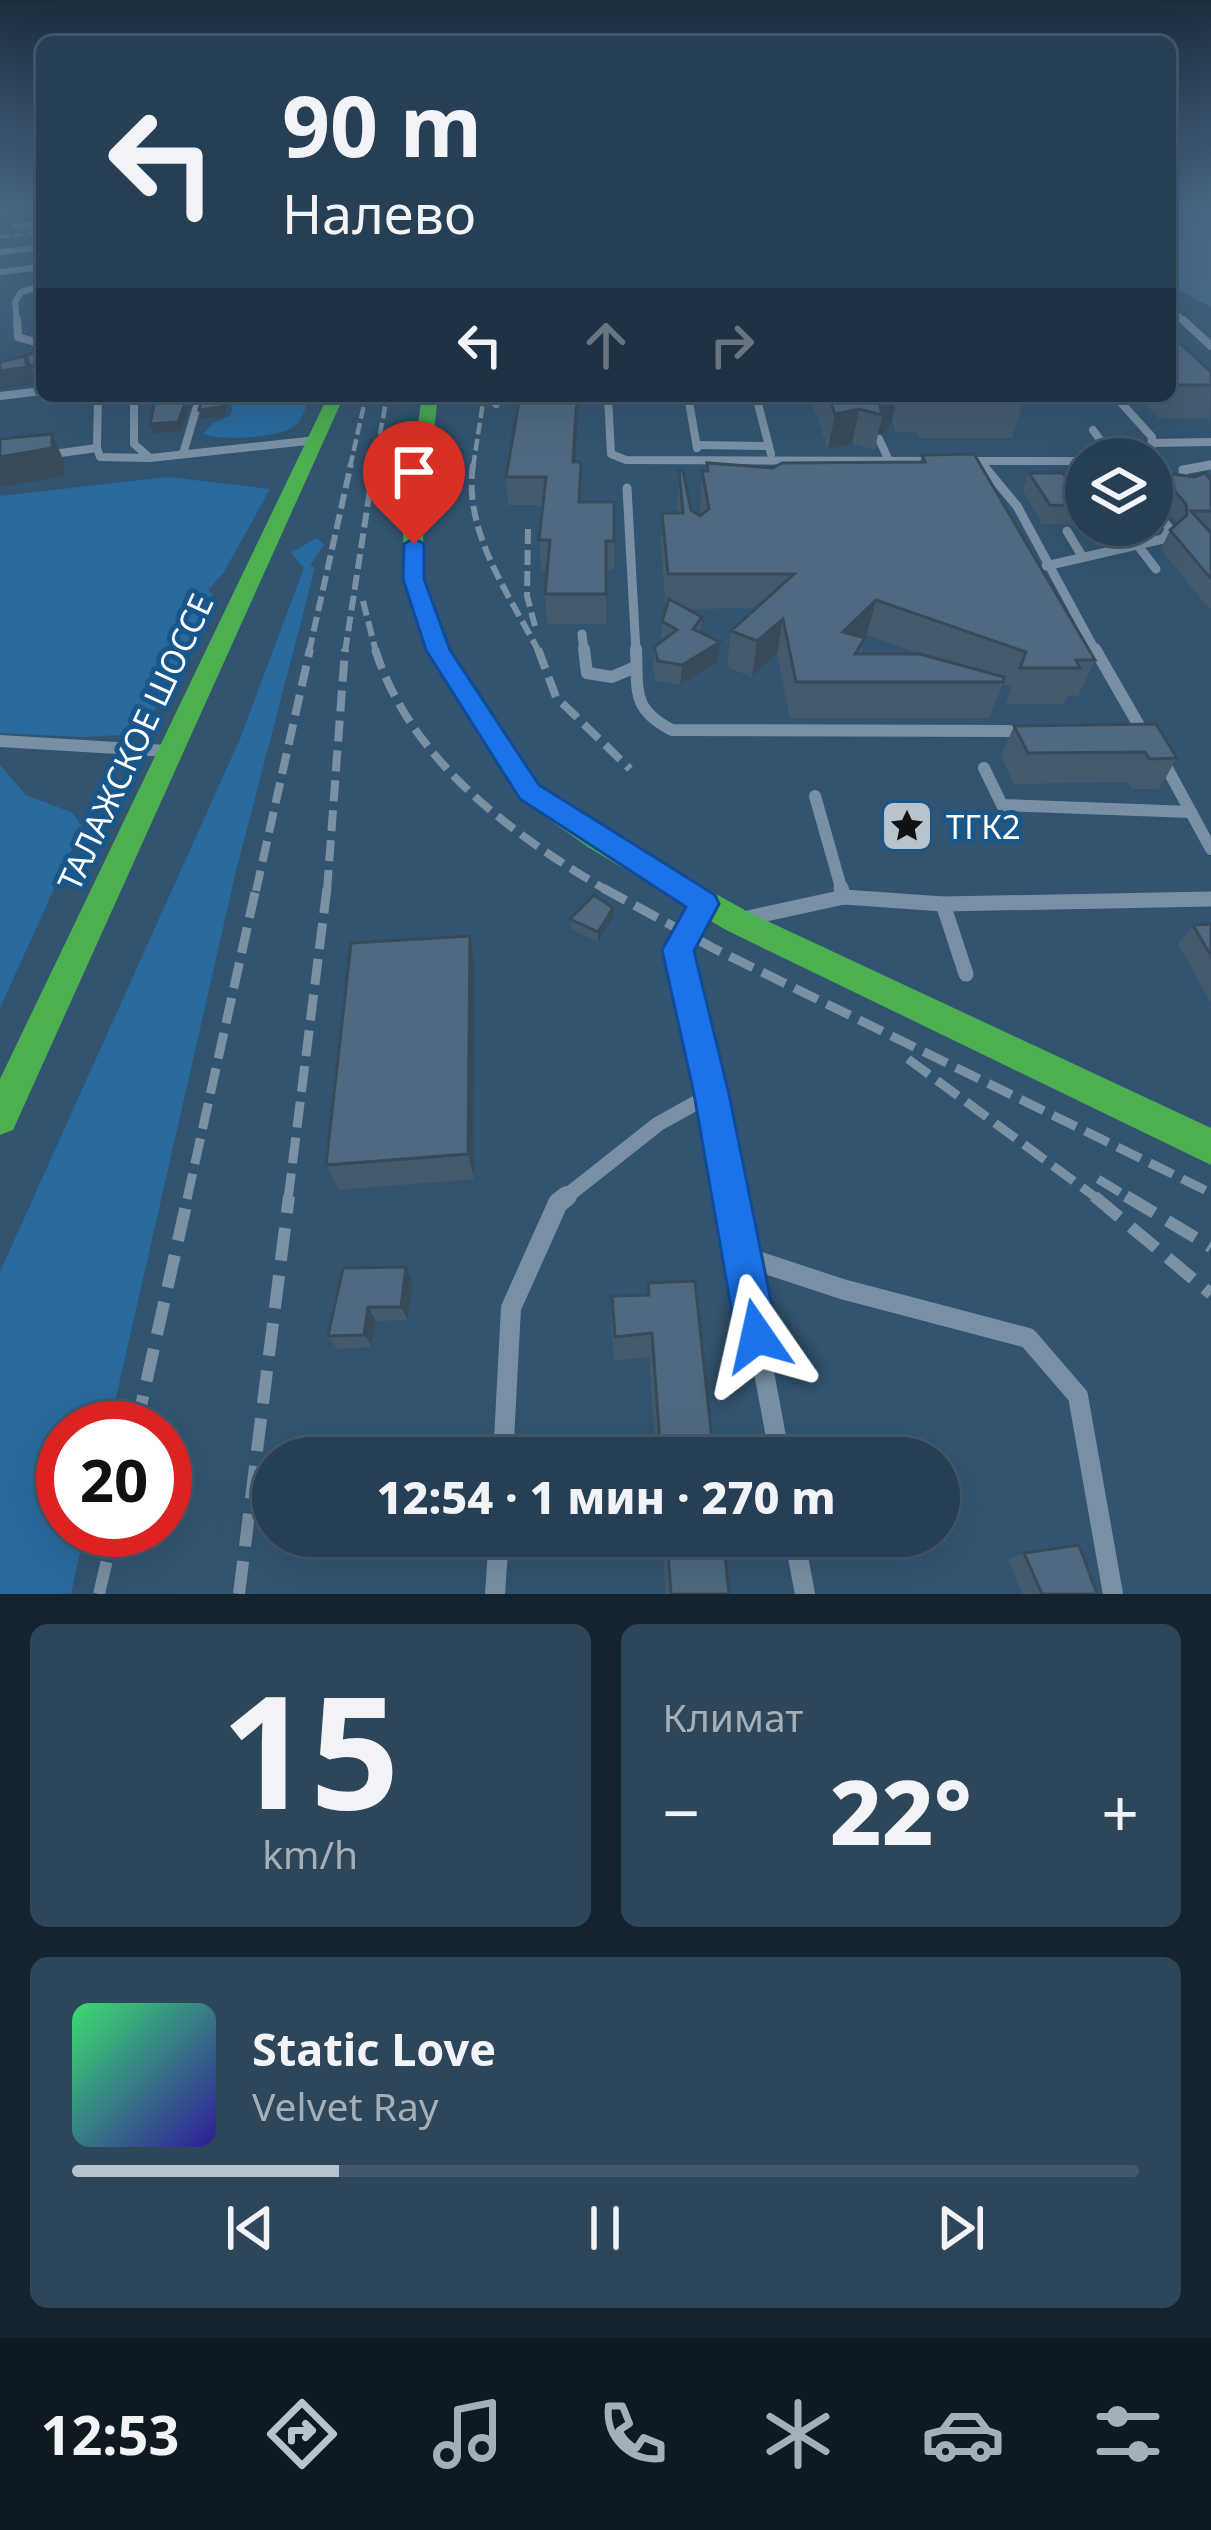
<!DOCTYPE html>
<html lang="ru">
<meta charset="utf-8">
<style>
:root{--surface:#263f54;--page:#2e465a;--text:#f1f3f6;--muted:#a4afb8;--line:#42586b;--accent:#b7c3cd}
body{margin:0;font-family:"Noto Sans",sans-serif;background:var(--page);color:var(--text);height:100vh;display:flex;flex-direction:column;font-size:45px;white-space:nowrap}
*{box-sizing:border-box;margin:0}
p{font-size:39px;color:var(--muted)}
.icon{flex:none;width:66px;height:66px;fill:none;stroke:currentColor;stroke-width:2;stroke-linecap:round;stroke-linejoin:round}
.map{position:relative;height:1594px;overflow:hidden}
.panel{display:flex;flex-direction:column;gap:30px;padding:30px;background:#15232e;flex:1}
.panel>*{flex:none}
.banner{position:absolute;left:36px;top:36px;width:1140px;height:366px;border-radius:18px;box-shadow:0 12px 48px #0002,0 0 0 3px var(--line);background:#263f54;color:var(--text);overflow:hidden}
.buttons{position:absolute;left:1065px;top:438px;display:grid;gap:24px}
.buttons a{display:grid;place-items:center;width:108px;height:108px;border-radius:50%;background:var(--surface);box-shadow:0 12px 48px #0002,0 0 0 3px var(--line);font-size:60px}
.speed{position:absolute;left:36px;top:1401px;display:flex;gap:24px;font-size:60px;font-weight:700;text-align:center}
.speed>*{display:grid;place-content:center;width:156px;height:156px;border-radius:50%;background:var(--surface);box-shadow:0 12px 48px #0002,0 0 0 3px var(--line);line-height:1}
.speed .limit{border:18px solid #d22;background:#fff;color:#111}
.pin{position:absolute;display:grid;place-items:center;width:102px;height:102px;color:#fff;margin:-123px -51px;border-radius:50% 50% 50% 0;rotate:-45deg;box-shadow:0 0 12px #0007}
.pin .icon{rotate:45deg}
.me{position:absolute;width:132px;margin:-66px;rotate:349deg;stroke-linejoin:round;filter:drop-shadow(0 0 9px #0008)}
.turn{display:flex;align-items:center;gap:42px;height:252px;padding:0 48px;font-size:54px}
.turn .icon{width:156px;height:156px;stroke-width:2.5}
.turn b{display:block;font-size:84px;line-height:102px}
.lanes{display:flex;align-items:center;height:114px;padding:0 48px;background:#0003;justify-content:center;gap:60px;direction:ltr}
.lanes .off{opacity:.35}
.big{font-size:90px;font-weight:800;line-height:1.1}
.panel .widget{flex:1;display:flex;flex-direction:column;justify-content:center;gap:18px;min-width:0;padding:0 42px;border-radius:18px;background:var(--page)}
.panel .dial{align-items:center;gap:0}
.dial b{font-size:156px;line-height:1}
.song{display:flex;align-items:center;gap:36px}
.cover{width:144px;height:144px;border-radius:18px;background:linear-gradient(135deg,hsl(140 70% 55%),hsl(250 70% 35%))}
.played{height:12px;border-radius:6px;background:linear-gradient(90deg,var(--accent) 25%,var(--line) 25%)}
.keys{display:flex;justify-content:space-around;direction:ltr}
.heat{display:flex;justify-content:space-between;align-items:center;font-size:66px;direction:ltr}
.panel .tiles{flex:1;display:grid;gap:30px;grid-template-columns:1fr 1fr}
.widget:last-child{grid-column:span 2}
.trip{position:absolute;left:252px;top:1437px;width:708px;height:120px;border-radius:60px;background:var(--surface);box-shadow:0 12px 48px #0002,0 0 0 3px var(--line);font-weight:800;line-height:120px;text-align:center}
.tabs{display:flex;height:192px;justify-content:space-around;align-items:center;background:#0f1922;color:var(--muted)}
.tabs .icon{width:84px;height:84px}
.tabs .current{color:var(--accent)}
.tabs b{font-size:54px;color:var(--text)}
.map>svg:first-child{display:block}
.green{fill:#296b9f}
.water{fill:#436f93}
.lines{fill:none;stroke-linecap:round;stroke-linejoin:round}
.lane-far5{stroke:#7990a4;stroke-width:6}
.lane-far4{stroke:#7990a4;stroke-width:8}
.lane-far3{stroke:#7990a4;stroke-width:9}
.lane-far2{stroke:#7990a4;stroke-width:12}
.lane-far1{stroke:#7990a4;stroke-width:15}
.lane{stroke:#7990a4;stroke-width:20}
.fast{fill:#4caf50;fill-rule:evenodd}
.rail-far5{stroke:#7a90a3;stroke-width:3;stroke-dasharray:9 4.5;stroke-linecap:butt}
.rail-far4{stroke:#7a90a3;stroke-width:4.5;stroke-dasharray:12 4.5;stroke-linecap:butt}
.rail-far3{stroke:#7a90a3;stroke-width:6;stroke-dasharray:15 6;stroke-linecap:butt}
.rail-far2{stroke:#7a90a3;stroke-width:8;stroke-dasharray:21 9;stroke-linecap:butt}
.rail-far1{stroke:#7a90a3;stroke-width:9;stroke-dasharray:26 10;stroke-linecap:butt}
.rail{stroke:#7a90a3;stroke-width:12;stroke-dasharray:33 15;stroke-linecap:butt}
.wall{fill:#445b6e;fill-rule:evenodd}
.shaded-wall{fill:#374a5a}
.building{fill:#4f6a80;stroke:#374a5a;stroke-width:3}
.route{fill:#1a73e8;stroke:#114b97;stroke-width:3}
.labels{text-anchor:middle;dominant-baseline:central;stroke-width:10;stroke-linejoin:round;paint-order:stroke}
.street-label{font-size:33px;fill:#fff;stroke:#195689}
.poi-label{font-size:33px;fill:#fff;stroke:#195689;text-anchor:start}
</style>
<div class="map">
<svg width="1211" height="1594" viewBox="0 0 1211 1594">
<rect width="100%" height="100%" fill="#325470"/>
<!-- green -->
<g class="green">
<path d="M 234,396 L 310,396 C 307,404 303,416 298,423 C 284,439 221,441 203,434 L 213,423 L 231,415 Z"/>
<path d="M 168,477 L 270,489 L 224,572 L 208,590 L 213,594 L 151,717 L 142,725 L 123,735 L 80,737 L 0,733 L 0,496 Z"/>
<path d="M 316,538 L 324,544 L 310,566 L 315,568 L 236,871 L 109,1428 L 63,1428 L 63,1530 L 85,1530 L 71,1594 L 0,1594 L 0,1272 L 240,739 L 304,568 L 291,553 Z"/>
<path d="M 0,765 L 26,795 L 73,813 L 82,827 L 0,1008 Z"/>
</g>
<!-- water -->
<path class="water" d="M 1170,210 L 1211,210 L 1211,307 L 1170,285 Z"/>
<g class="lines">
<!-- lane-far5 -->
<g class="lane-far5">
<path d="M 16,226 L 42,224"/>
<path d="M 0,252 L 42,247"/>
<path d="M 0,272 L 42,267"/>
<path d="M 1170,309 L 1186,323"/>
<path d="M 17,323 L 15,302 L 21,292 L 42,286"/>
</g>
<!-- lane-far4 -->
<g class="lane-far4">
<path d="M 17,320 L 18,337 L 42,344"/>
<path d="M 1183,320 L 1211,346"/>
<path d="M 0,396 L 42,391"/>
<path d="M 134,396 L 134,444 L 149,457"/>
<path d="M 608,396 L 611,454 L 626,460 L 935,461"/>
<path d="M 688,396 L 697,448"/>
<path d="M 756,396 L 771,454"/>
<path d="M 1115,396 L 1152,437 L 1151,455 L 1132,459"/>
<path d="M 496,404 L 497,396"/>
<path d="M 1093,430 L 1114,459"/>
<path d="M 879,439 L 891,465"/>
<path d="M 1152,443 L 1211,442"/>
<path d="M 697,445 L 769,446"/>
<path d="M 97,448 L 98,396"/>
<path d="M 183,454 L 200,396"/>
<path d="M 46,455 L 97,448 L 100,457 L 150,458 L 317,440"/>
<path d="M 961,461 L 1086,461"/>
<path d="M 979,461 L 984,467"/>
<path d="M 1199,467 L 1211,465"/>
</g>
<!-- lane-far3 -->
<g class="lane-far3">
<path d="M 982,464 L 1017,506 L 1096,652"/>
<path d="M 1185,487 L 1183,470 L 1211,465"/>
<path d="M 627,488 L 636,652"/>
<path d="M 1067,531 L 1082,556"/>
<path d="M 1139,547 L 1156,569"/>
<path d="M 1046,566 L 1163,539 L 1170,529 L 1152,507"/>
<path d="M 582,634 L 584,652"/>
</g>
<!-- lane-far2 -->
<g class="lane-far2">
<path d="M 584,649 L 587,673 L 612,677 L 633,668"/>
<path d="M 636,649 C 638,691 631,709 672,730 L 1023,731"/>
<path d="M 1095,649 L 1145,736"/>
<path d="M 0,741 L 167,751"/>
<path d="M 1161,757 L 1211,849"/>
<path d="M 984,768 L 1002,805 L 1191,812"/>
<path d="M 815,796 L 842,891"/>
</g>
<!-- lane-far1 -->
<g class="lane-far1">
<path d="M 841,888 L 844,897"/>
<path d="M 943,904 L 966,974"/>
<path d="M 703,906 L 678,950 L 732,1199"/>
<path d="M 748,918 L 844,897 L 943,904 L 1211,899"/>
<path d="M 563,1199 L 658,1124 L 712,1094"/>
</g>
<!-- lane -->
<g class="lane">
<path d="M 731,1196 L 780,1458"/>
<path d="M 742,1256 L 842,1289 L 1028,1338 L 1078,1396 L 1113,1594"/>
<path d="M 503,1458 L 511,1308 L 558,1203 L 567,1196"/>
<path d="M 794,1536 L 805,1594"/>
<path d="M 495,1594 L 499,1536"/>
</g>
<!-- fast -->
<g class="fast">
<path d="M 328,396 L 344,396 L 13,1130 L 0,1135 L 0,1079 Z"/>
<path d="M 422,396 L 438,396 L 423,529 L 424,579 L 449,650 L 538,785 L 608,833 L 748,912 L 1211,1128 L 1211,1165 L 726,930 L 588,847 L 520,799 L 427,650 L 404,579 L 403,529 Z"/>
</g>
<!-- rail-far5 -->
<path class="rail-far5" d="M 0,237 L 42,232"/>
<!-- rail-far4 -->
<g class="rail-far4">
<path d="M 350,467 L 366,396"/>
<path d="M 374,467 L 387,396"/>
<path d="M 473,467 L 484,396"/>
</g>
<!-- rail-far3 -->
<g class="rail-far3">
<path d="M 473,464 C 463,532 509,594 539,652"/>
<path d="M 528,529 L 527,596 L 535,626"/>
<path d="M 363,601 L 376,652"/>
<path d="M 309,652 L 351,464"/>
<path d="M 345,652 L 374,464"/>
</g>
<!-- rail-far2 -->
<g class="rail-far2">
<path d="M 375,649 C 410,760 512,835 608,891"/>
<path d="M 538,649 L 556,697 L 630,769"/>
<path d="M 256,891 L 310,649"/>
<path d="M 327,891 L 345,649"/>
</g>
<!-- rail-far1 -->
<g class="rail-far1">
<path d="M 603,888 L 713,948 L 1211,1193"/>
<path d="M 908,1059 L 1098,1199"/>
<path d="M 1098,1179 L 1131,1199"/>
<path d="M 187,1199 L 256,888"/>
<path d="M 288,1199 L 327,888"/>
</g>
<!-- rail -->
<g class="rail">
<path d="M 1094,1196 L 1211,1294"/>
<path d="M 1126,1196 L 1211,1247"/>
<path d="M 136,1428 L 188,1196"/>
<path d="M 99,1594 L 114,1530"/>
<path d="M 239,1594 L 289,1196"/>
</g>
</g>
<!-- wall -->
<g class="wall">
<path d="M 0,210 L 42,210 L 42,217 L 15,219 L 9,226 L 0,227 Z"/>
<path d="M 1170,334 L 1211,372 L 1210,419 L 1159,418 L 1138,396 L 1170,396 Z"/>
<path d="M 42,349 L 42,383 L 37,383 L 33,374 L 34,384 L 25,356 Z"/>
<path d="M 810,396 L 1018,396 L 1023,403 L 1012,438 L 920,438 L 917,432 L 896,432 L 892,421 L 885,433 L 878,434 L 875,450 L 852,444 L 828,449 Z"/>
<path d="M 922,455 L 1095,660 L 1078,696 L 1068,695 L 1064,704 L 1006,704 L 1011,687 L 1003,684 L 989,718 L 790,718 L 777,654 L 752,677 L 727,667 L 731,631 L 756,608 L 686,609 L 702,617 L 700,633 L 718,662 L 680,685 L 656,681 L 653,668 L 654,647 L 661,642 L 662,621 L 666,609 L 661,547 L 662,513 L 677,513 L 679,471 L 691,510 L 700,516 L 702,471 L 706,471 L 707,463 L 773,468 L 920,462 ZM 867,635 L 919,654 L 861,654 L 864,638 Z"/>
<path d="M 575,462 L 581,502 L 614,502 L 614,570 L 606,570 L 606,624 L 547,624 L 545,594 L 547,569 L 541,570 L 539,540 L 543,505 L 508,505 L 506,477 Z"/>
<path d="M 1029,473 L 1085,506 L 1078,525 L 1042,524 L 1023,491 Z"/>
<path d="M 1166,473 L 1211,480 L 1211,530 L 1208,530 L 1211,533 L 1211,609 L 1204,603 L 1161,549 L 1170,530 L 1177,523 L 1167,511 L 1159,529 L 1146,534 L 1140,525 L 1152,525 L 1152,477 L 1164,477 Z"/>
<path d="M 1014,726 L 1177,758 L 1159,789 L 1132,789 L 1128,782 L 1014,784 L 1001,756 Z"/>
<path d="M 613,918 L 598,942 L 571,929 L 570,919 Z"/>
<path d="M 1211,924 L 1211,1003 L 1178,944 L 1193,925 Z"/>
<path d="M 470,936 L 475,965 L 474,1179 L 339,1190 L 326,1165 Z"/>
<path d="M 343,1268 L 413,1282 L 408,1320 L 376,1321 L 372,1347 L 337,1349 L 328,1336 Z"/>
<path d="M 648,1283 L 714,1458 L 656,1458 L 649,1357 L 614,1361 L 611,1322 L 612,1296 L 647,1296 Z"/>
<path d="M 662,1536 L 723,1536 L 729,1594 L 666,1594 Z"/>
<path d="M 1024,1553 L 1097,1594 L 1022,1594 L 1008,1559 Z"/>
</g>
<!-- shaded-wall -->
<g class="shaded-wall">
<path d="M 0,210 L 12,210 L 15,219 L 9,226 L 0,227 Z"/>
<path d="M 25,356 L 33,373 L 34,384 L 0,390 L 0,371 Z"/>
<path d="M 188,396 L 194,396 L 181,431 L 153,433 L 150,424 Z"/>
<path d="M 224,396 L 228,396 L 225,416 L 202,419 L 199,410 Z"/>
<path d="M 577,396 L 579,396 L 573,490 L 573,462 Z"/>
<path d="M 894,396 L 897,396 L 892,421 L 885,433 L 878,434 L 882,415 L 879,401 Z"/>
<path d="M 859,409 L 852,444 L 828,449 L 835,414 Z"/>
<path d="M 52,434 L 64,461 L 64,476 L 0,487 L 0,457 Z"/>
<path d="M 1168,511 L 1159,529 L 1146,534 L 1152,525 L 1155,515 Z"/>
<path d="M 876,600 L 867,635 L 835,668 L 843,632 Z"/>
<path d="M 783,619 L 777,654 L 752,677 L 757,641 Z"/>
<path d="M 720,642 L 718,662 L 680,685 L 682,665 Z"/>
<path d="M 613,908 L 613,918 L 598,942 L 598,932 Z"/>
<path d="M 470,936 L 475,965 L 474,1179 L 468,1154 Z"/>
<path d="M 406,1267 L 413,1282 L 408,1320 L 401,1307 Z"/>
<path d="M 368,1307 L 376,1321 L 372,1347 L 364,1335 Z"/>
</g>
<!-- building -->
<g class="building">
<path d="M 1170,334 L 1211,372 L 1211,385 L 1173,385 L 1170,382 Z"/>
<path d="M 42,349 L 42,365 L 30,366 L 26,356 Z"/>
<path d="M 25,356 L 27,367 L 0,371 L 0,362 Z"/>
<path d="M 156,396 L 188,396 L 178,422 L 150,424 Z"/>
<path d="M 203,396 L 224,396 L 222,407 L 199,410 Z"/>
<path d="M 520,396 L 577,396 L 573,462 L 581,462 L 579,502 L 614,502 L 614,541 L 606,541 L 606,594 L 545,594 L 550,540 L 539,540 L 546,477 L 506,477 Z"/>
<path d="M 828,396 L 894,396 L 892,398 L 879,401 L 882,415 L 859,409 L 835,414 Z"/>
<path d="M 904,396 L 1018,396 L 1023,403 L 929,403 L 925,397 Z"/>
<path d="M 52,434 L 52,448 L 0,457 L 0,439 Z"/>
<path d="M 974,454 L 1095,660 L 1076,660 L 1080,668 L 1020,668 L 1026,652 L 876,600 L 843,632 L 865,638 L 855,654 L 920,654 L 1004,677 L 1003,682 L 796,682 L 783,619 L 757,641 L 731,631 L 794,574 L 668,574 L 662,513 L 683,513 L 679,471 L 683,471 L 691,510 L 700,516 L 709,509 L 702,471 L 708,471 L 707,463 L 773,468 L 782,463 L 925,462 L 922,455 Z"/>
<path d="M 1029,473 L 1063,473 L 1085,506 L 1050,505 Z"/>
<path d="M 1166,473 L 1194,477 L 1205,473 L 1211,480 L 1211,511 L 1191,511 L 1211,533 L 1211,579 L 1170,530 L 1187,515 L 1186,504 L 1167,482 L 1158,480 L 1152,491 L 1152,477 L 1170,477 Z"/>
<path d="M 1152,491 L 1168,511 L 1155,515 L 1152,511 Z"/>
<path d="M 669,599 L 702,617 L 693,629 L 720,642 L 682,665 L 658,661 L 654,647 L 677,630 L 662,621 Z"/>
<path d="M 1156,724 L 1177,758 L 1149,759 L 1145,752 L 1028,753 L 1014,726 Z"/>
<path d="M 594,895 L 613,908 L 598,932 L 570,919 Z"/>
<path d="M 1211,924 L 1211,956 L 1193,925 Z"/>
<path d="M 470,936 L 468,1154 L 326,1165 L 351,943 Z"/>
<path d="M 406,1267 L 401,1307 L 368,1307 L 364,1335 L 328,1336 L 343,1268 Z"/>
<path d="M 695,1281 L 714,1458 L 661,1458 L 652,1333 L 615,1337 L 612,1296 L 649,1295 L 648,1283 Z"/>
<path d="M 667,1536 L 723,1536 L 729,1594 L 671,1594 Z"/>
<path d="M 1079,1545 L 1097,1594 L 1042,1594 L 1024,1553 Z"/>
</g>
<!-- sky -->
<linearGradient id="sky" x2="0" y2="1"><stop stop-color="#1c2e3e"/><stop offset="0.48" stop-color="#496786"/><stop offset="1" stop-color="#496786" stop-opacity="0"/></linearGradient>
<rect width="1211" height="434" fill="url(#sky)"/>
<!-- route -->
<path class="route" d="M 414,538 L 424,544 L 424,579 L 450,650 L 539,785 L 715,895 L 719,904 L 694,951 L 729,1094 L 778,1336 L 772,1352 L 757,1358 L 742,1352 L 736,1336 L 694,1094 L 662,950 L 686,907 L 520,799 L 426,650 L 403,579 L 404,544 Z"/>
<!-- icons -->
<defs>
<g id="sight-square" transform="scale(2.7)"><rect x="-9" y="-9" width="18" height="18" rx="4" fill="#b7c3cd" stroke="#195689"/><path d="M0-6L1.8-2.2L6-1.7L2.9 1.2L3.7 5.4L0 3.3L-3.7 5.4L-2.9 1.2L-6-1.7L-1.8-2.2Z" fill="#111"/></g>
</defs>
<g fill-rule="evenodd">
<use href="#sight-square" x="907" y="826"/>
</g>
<g class="labels">
<!-- street labels -->
<g class="street-label">
<text transform="translate(135 742) rotate(-65)">ТАЛАЖСКОЕ ШОССЕ</text>
</g>
<!-- poi labels -->
<g class="poi-label">
<text x="946" y="826">ТГК2</text>
</g>
</g>
</svg>
<div class="buttons">
<a><svg class="icon" aria-label="layers" viewBox="0 0 24 24"><path d="M12 4l9 5-9 5-9-5zM3 14l9 5 9-5"/></svg></a>
</div>
<div class="speed"><div class="limit">20</div></div>
<div class="pin" style="left:414px;top:544px;background:#d93025"><svg class="icon" aria-label="arrive" viewBox="0 0 24 24"><path d="M6 21V4h12l-3 4 3 4H6"/></svg></div>
<svg class="me" style="left:757px;top:1336px" viewBox="-20 -20 40 40"><path d="M0-17L14 15 0 8-14 15z" fill="#1a73e8" stroke="#fff" stroke-width="4"/></svg>
<div class="trip">12:54 · 1 мин · 270 m</div>
<div class="banner">
<div class="turn"><svg class="icon" aria-label="left" viewBox="0 0 24 24"><path d="M17 20v-9H6M10 6l-5 5 5 5"/></svg><div><b>90 m</b>Налево</div></div>
<div class="lanes"><svg class="icon" aria-label="left" viewBox="0 0 24 24"><path d="M17 20v-9H6M10 6l-5 5 5 5"/></svg><svg class="icon off" aria-label="ahead" viewBox="0 0 24 24"><path d="M12 20V5M6 11l6-6 6 6"/></svg><svg class="icon off" aria-label="right" viewBox="0 0 24 24"><path d="M7 20v-9h11M14 6l5 5-5 5"/></svg></div>
</div>
</div>
<section class="panel">
<div class="tiles">
<div class="widget dial"><b>15</b><p>km/h</p></div>
<div class="widget"><p>Климат</p>
<div class="heat"><a>−</a><b class="big">22°</b><a>+</a></div>
</div>
<div class="widget">
<div class="song"><i class="cover"></i><div><b>Static Love</b><p>Velvet Ray</p></div></div>
<div class="played"></div>
<div class="keys"><svg class="icon" aria-label="previous" viewBox="0 0 24 24"><path d="M18 5L8 12l10 7zM5 5v14"/></svg><svg class="icon" aria-label="pause" viewBox="0 0 24 24"><path d="M8 5v14M16 5v14"/></svg><svg class="icon" aria-label="next" viewBox="0 0 24 24"><path d="M6 5l10 7-10 7zM19 5v14"/></svg></div>
</div>
</div>
</section>
<nav class="tabs">
<b>12:53</b>
<svg class="icon current" aria-label="directions" viewBox="0 0 24 24"><path d="M12 3l9 9-9 9-9-9zM9 14v-3h6M13 9l2 2-2 2"/></svg>
<svg class="icon" aria-label="music" viewBox="0 0 24 24"><path d="M9 18V5l10-2v13"/><circle cx="6" cy="18" r="3"/><circle cx="16" cy="16" r="3"/></svg>
<svg class="icon" aria-label="phone" viewBox="0 0 24 24"><path d="M5 4h4l2 5-3 2q2 4 5 5l2-3 5 2v4C11 20 4 13 5 4z"/></svg>
<svg class="icon" aria-label="climate" viewBox="0 0 24 24"><path d="M12 3v18M4 7l16 10M4 17L20 7"/></svg>
<svg class="icon" aria-label="car" viewBox="0 0 24 24"><path d="M5 17H2v-5l4-1 3-4h7l3 4 3 1v5h-3M9 17h6M6 11h13"/><circle cx="7" cy="17" r="2"/><circle cx="17" cy="17" r="2"/></svg>
<svg class="icon" aria-label="filters" viewBox="0 0 24 24"><path d="M4 7h16M4 17h16"/><circle cx="9" cy="7" r="2"/><circle cx="15" cy="17" r="2"/></svg>
</nav>
